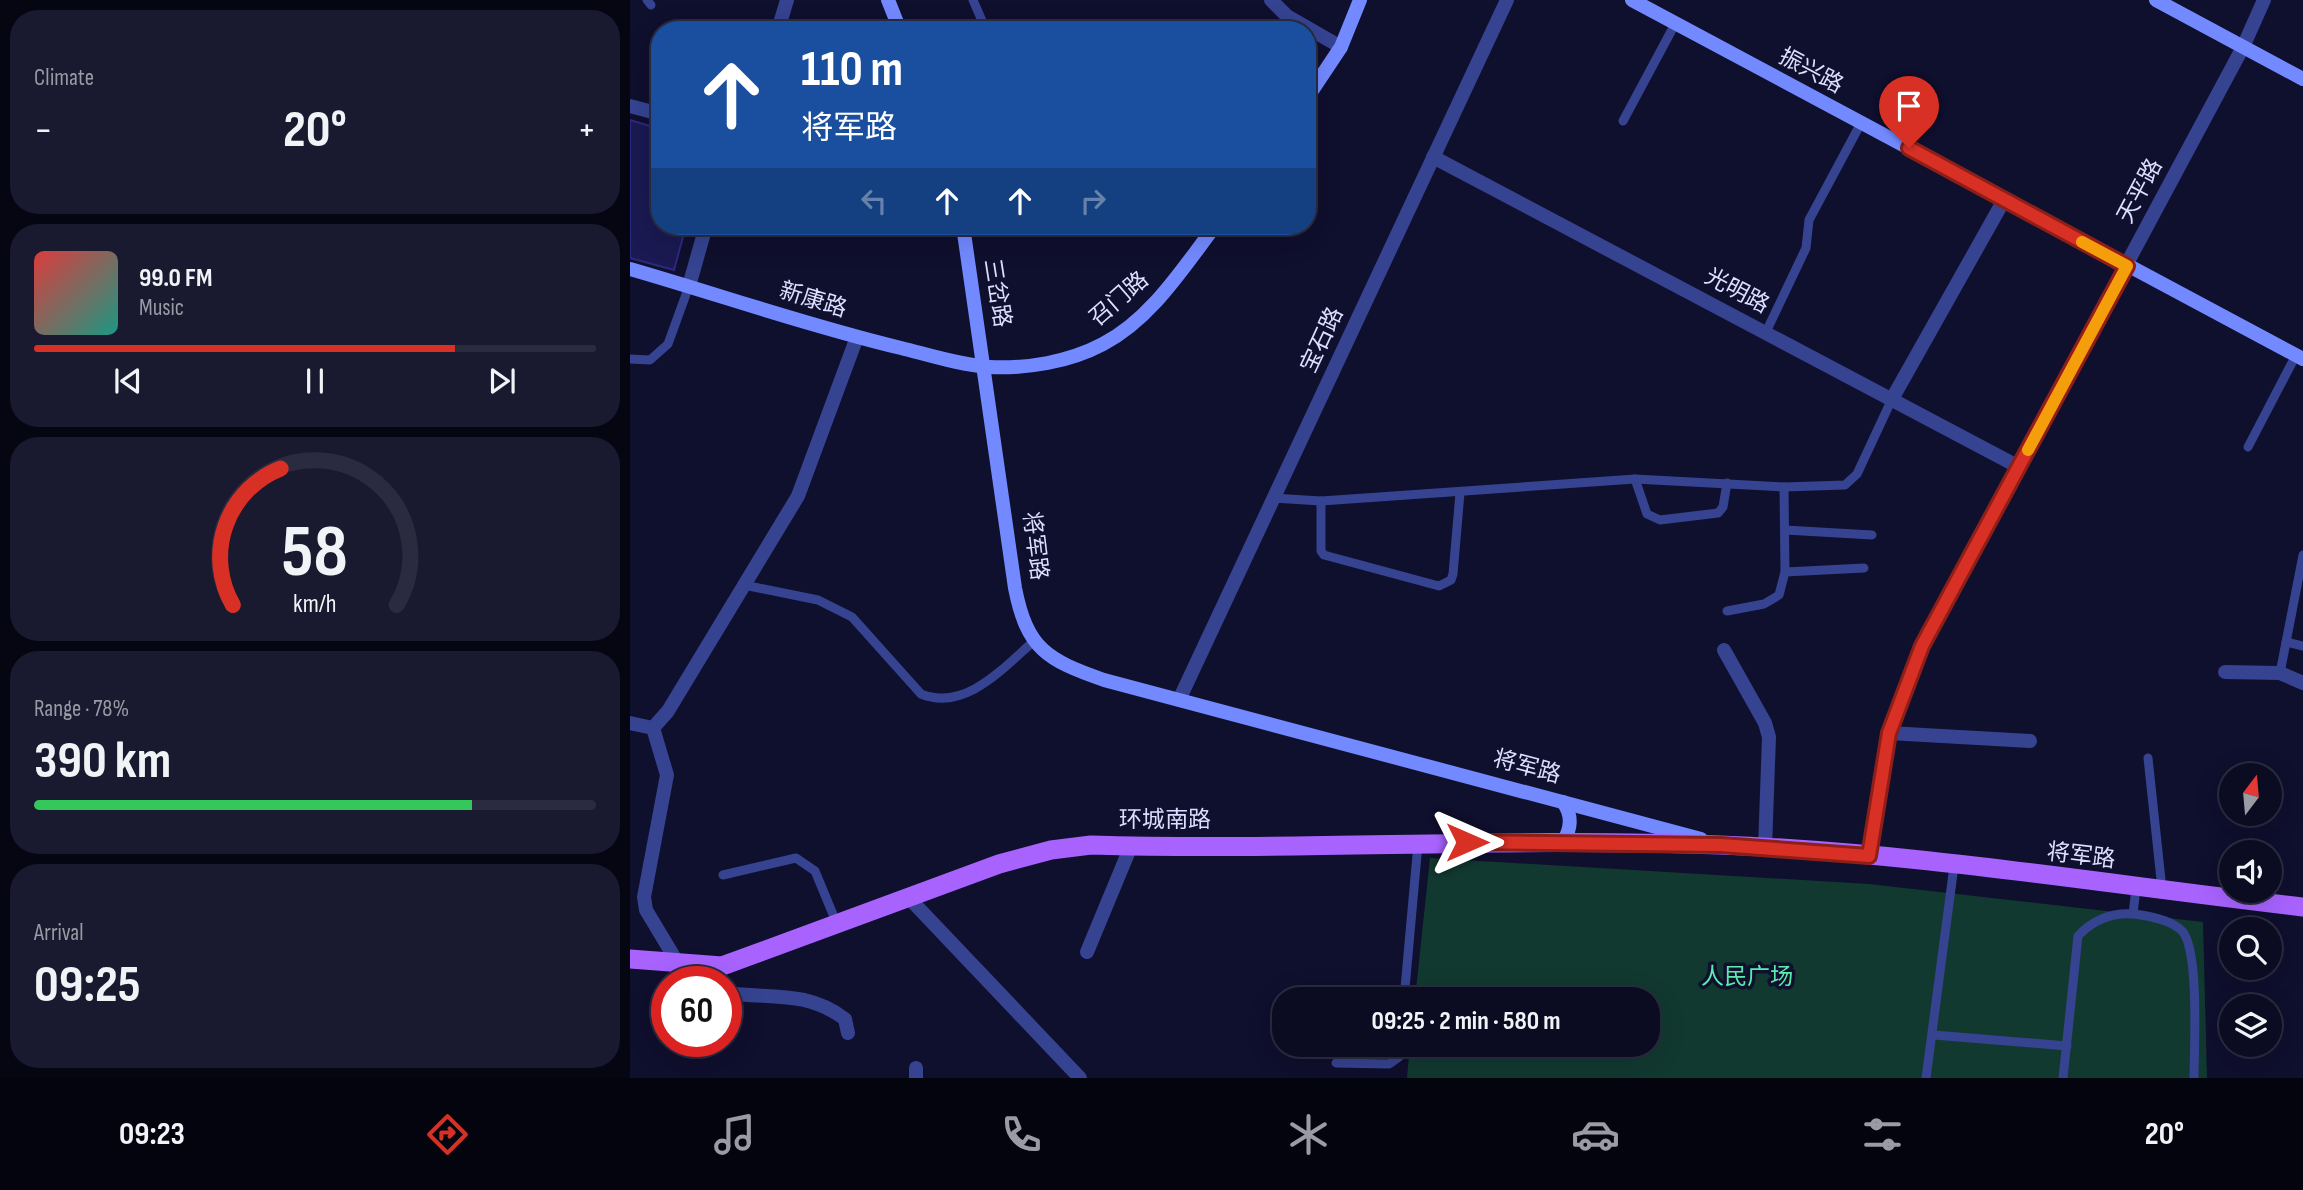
<!DOCTYPE html>
<meta charset="utf-8">
<style>
:root{--surface:#0b0b22;--page:#19192f;--text:#f1f3f6;--muted:#9a9ba5;--line:#2b2b40;--accent:#d93025}
body{margin:0;font-family:"Sofia Sans Condensed","Noto Sans SC",sans-serif;background:var(--page);color:var(--text);height:100vh;display:flex;flex-direction:column;font-size:26px;white-space:nowrap}
*{box-sizing:border-box;margin:0}
p{font-size:23px;color:var(--muted)}
.icon{flex:none;width:38px;height:38px;fill:none;stroke:currentColor;stroke-width:2;stroke-linecap:round;stroke-linejoin:round}
.map{position:relative;flex:1;overflow:hidden}
.details{display:flex;flex-direction:column;gap:10px;padding:10px;background:#060613;width:630px}
.details>*{flex:none}
.guide{position:absolute;left:21px;top:21px;width:665px;height:214px;border-radius:28px;box-shadow:0 7px 28px #0002,0 0 0 2px var(--line);background:#1a4fa0;color:#fff;overflow:hidden}
.needle{width:46px;rotate:16deg}
.fabs{position:absolute;left:1589px;top:763px;display:grid;gap:14px}
.fabs a{display:grid;place-items:center;width:63px;height:63px;border-radius:50%;background:var(--surface);box-shadow:0 7px 28px #0002,0 0 0 2px var(--line);font-size:35px}
.speed{position:absolute;left:21px;top:966px;display:flex;gap:14px;font-size:35px;font-weight:700;text-align:center}
.speed>*{display:grid;place-content:center;width:91px;height:91px;border-radius:50%;background:var(--surface);box-shadow:0 7px 28px #0002,0 0 0 2px var(--line);line-height:1}
.speed .limit{border:10px solid #d22;background:#fff;color:#111}
.pin{position:absolute;display:grid;place-items:center;width:60px;height:60px;color:#fff;margin:-72px -30px;border-radius:50% 50% 50% 0;rotate:-45deg;box-shadow:0 0 7px #0007}
.pin .icon{rotate:45deg}
.me{position:absolute;width:77px;margin:-38px;rotate:90deg;stroke-linejoin:round;filter:drop-shadow(0 0 5px #0008)}
.turn{display:flex;align-items:center;gap:24px;height:147px;padding:0 35px;font-size:32px}
.turn .icon{width:91px;height:91px;stroke-width:2.5}
.turn b{display:block;font-size:49px;line-height:60px}
.lanes{display:flex;align-items:center;height:66px;padding:0 35px;background:#0003;justify-content:center;gap:35px;direction:ltr}
.lanes .off{opacity:.35}
.big{font-size:52px;font-weight:700;line-height:1.1}
.details .card{flex:1;display:flex;flex-direction:column;justify-content:center;gap:10px;min-width:0;padding:0 24px;border-radius:28px;background:var(--page)}
.details .dial{align-items:center;gap:0}
.dial svg{height:182px;overflow:visible;fill:none;stroke:var(--line);stroke-width:7;stroke-linecap:round;text-anchor:middle}
.dial text{fill:var(--text);stroke:none}
.song{display:flex;align-items:center;gap:21px}
.cover{width:84px;height:84px;border-radius:10px;background:linear-gradient(135deg,hsl(0 70% 55%),hsl(170 70% 35%))}
.played{height:7px;border-radius:4px;background:linear-gradient(90deg,var(--accent) 75%,var(--line) 75%)}
.keys{display:flex;justify-content:space-around;direction:ltr}
.heat{display:flex;justify-content:space-between;align-items:center;font-size:38px;direction:ltr}
.charge{height:10px;border-radius:5px;background:linear-gradient(90deg,#34c759 78%,var(--line) 0)}
.trip{position:absolute;left:642px;top:987px;width:388px;height:70px;border-radius:28px;background:var(--surface);box-shadow:0 7px 28px #0002,0 0 0 2px var(--line);font-weight:700;line-height:70px;text-align:center}
.tabs{display:flex;height:112px;justify-content:space-around;align-items:center;background:#04040e;color:var(--muted)}
.tabs .icon{width:49px;height:49px}
.tabs .selected{color:var(--accent)}
.tabs b{font-size:32px;color:var(--text)}
main{display:flex;flex:1;min-height:0}
.map>svg:first-child{display:block}
.green{fill:#113930}
.building{fill:#1a1951;stroke:#2a297f;stroke-width:2}
.lines{fill:none;stroke-linecap:round;stroke-linejoin:round}
.service{stroke:#354391;stroke-width:9}
.minor{stroke:#354391;stroke-width:14}
.tertiary{stroke:#354391;stroke-width:14}
.secondary{stroke:#7389ff;stroke-width:14}
.primary{stroke:#a863ff;stroke-width:19}
.route-casing{stroke:#8d1f18;stroke-width:18}
.route{stroke:#d93025;stroke-width:12}
.slow{stroke:#f59e0b;stroke-width:12}
.labels{text-anchor:middle;dominant-baseline:central;stroke-width:7;stroke-linejoin:round;paint-order:stroke}
.street-label{font-size:23px;fill:#dcdeff;stroke:#0f0f2e}
.park-label{font-size:23px;fill:#5aecad;stroke:#0f0f2e}
</style>
<main>
<section class="details">
<div class="card"><p>Climate</p>
<div class="heat"><a>−</a><b class="big">20°</b><a>+</a></div>
</div>
<div class="card">
<div class="song"><i class="cover"></i><div><b>99.0 FM</b><p>Music</p></div></div>
<div class="played"></div>
<div class="keys"><svg class="icon" aria-label="previous" viewBox="0 0 24 24"><path d="M18 5L8 12l10 7zM5 5v14"/></svg><svg class="icon" aria-label="pause" viewBox="0 0 24 24"><path d="M8 5v14M16 5v14"/></svg><svg class="icon" aria-label="next" viewBox="0 0 24 24"><path d="M6 5l10 7-10 7zM19 5v14"/></svg></div>
</div>
<div class="card dial"><svg viewBox="0 0 100 80">
<path d="M14 69A42 42 0 1 1 86 69"/>
<path d="M14 69A42 42 0 0 1 35 9" stroke="#d93025"/>
<text x="50" y="56" font-size="32" font-weight="700">58</text>
<text x="50" y="72" font-size="11">km/h</text>
</svg></div>
<div class="card"><p>Range · 78%</p><b class="big">390 km</b><div class="charge"></div></div>
<div class="card"><p>Arrival</p><b class="big">09:25</b></div>
</section>
<div class="map">
<svg width="1673" height="1078" viewBox="0 0 1673 1078">
<rect width="100%" height="100%" fill="#0f0f2e"/>
<!-- green -->
<path class="green" d="M 800,858 L 1239,884 L 1573,922 L 1577,1078 L 777,1078 L 780,1045 L 1018,1045 L 1018,999 L 785,999 Z"/>
<!-- building -->
<path class="building" d="M 0,120 L 30,129 L 30,226 L 56,226 L 44,270 L 0,258 Z"/>
<g class="lines">
<!-- service -->
<g class="service">
<path d="M 17,0 L 21,5"/>
<path d="M 343,0 L 356,30"/>
<path d="M 993,121 L 1045,24"/>
<path d="M 1136,332 L 1176,248 L 1179,220 L 1231,123"/>
<path d="M 0,359 L 20,360 L 38,344 L 59,286"/>
<path d="M 1618,447 L 1666,355"/>
<path d="M 1005,479 L 1017,514 L 1030,520 L 1088,513 L 1093,507 L 1097,483"/>
<path d="M 643,498 L 691,501 L 1005,479 L 1154,487 L 1215,485 L 1227,474 L 1262,399"/>
<path d="M 691,501 L 691,551 L 694,555 L 809,586 L 821,580 L 823,574 L 830,493"/>
<path d="M 1155,530 L 1242,535"/>
<path d="M 1155,572 L 1234,568"/>
<path d="M 114,585 L 188,600 L 222,617 L 291,694 C 335,712 373,668 404,641"/>
<path d="M 1097,611 L 1134,604 L 1149,595 L 1155,572 L 1154,487"/>
<path d="M 1656,642 L 1673,646"/>
<path d="M 1650,673 L 1673,555"/>
<path d="M 1518,758 L 1532,889"/>
<path d="M 93,875 L 166,858 L 185,871 L 207,924"/>
<path d="M 1503,914 L 1506,888"/>
<path d="M 774,999 L 788,844"/>
<path d="M 1304,1035 L 1437,1046"/>
<path d="M 706,1063 L 759,1064 L 769,1057 L 770,1045"/>
<path d="M 1296,1078 L 1324,866"/>
<path d="M 1433,1078 L 1448,936 C 1465,918 1487,911 1511,915 C 1524,917 1541,921 1551,930 C 1570,946 1564,1051 1564,1078"/>
</g>
<!-- minor -->
<g class="minor">
<path d="M 641,0 L 657,16 L 711,47"/>
<path d="M 148,30 L 157,0"/>
<path d="M 0,106 L 30,114"/>
<path d="M 803,157 L 1389,467"/>
<path d="M 59,286 L 76,226"/>
<path d="M 1262,399 L 1374,200"/>
<path d="M 1094,650 L 1135,723 L 1139,737 L 1135,848"/>
<path d="M 1595,672 L 1650,673 L 1673,683"/>
<path d="M 549,700 L 877,0"/>
<path d="M 0,723 L 23,728"/>
<path d="M 23,728 L 38,711 L 168,496 L 227,337"/>
<path d="M 23,728 L 37,775 L 14,897 L 16,910 L 49,965"/>
<path d="M 1259,733 L 1400,741"/>
<path d="M 1239,856 L 1259,733 L 1292,646 L 1613,47"/>
<path d="M 278,897 L 450,1078"/>
<path d="M 457,952 L 501,846"/>
<path d="M 62,965 L 72,982"/>
<path d="M 96,993 C 141,999 176,990 215,1019 L 218,1033"/>
<path d="M 286,1068 L 286,1078"/>
</g>
<!-- tertiary -->
<path class="tertiary" d="M 1613,47 L 1634,0"/>
<!-- secondary -->
<g class="secondary">
<path d="M 258,0 L 270,30"/>
<path d="M 1002,0 L 1673,359"/>
<path d="M 1526,0 L 1673,79"/>
<path d="M 677,98 L 711,47 L 730,0"/>
<path d="M 333,226 L 385,588 C 397,649 417,660 474,680 L 1071,839"/>
<path d="M 0,269 C 90,295 179,326 271,348 C 299,355 330,365 359,367 C 397,369 439,362 473,344 C 521,319 553,268 585,226"/>
<path d="M 933,843 C 941,828 943,816 933,802"/>
</g>
<!-- primary -->
<path class="primary" d="M 0,959 L 92,966 L 369,864 L 421,850 L 461,845 C 671,851 881,837 1090,845 C 1283,852 1481,885 1673,907"/>
</g>
<g class="lines">
<!-- route casing -->
<g class="route-casing">
<path id="route" d="M 837,842 L 1091,845 L 1239,856 L 1259,733 L 1292,646 L 1497,266 L 1279,148"/>
</g>
<!-- route -->
<use href="#route" class="route"/>
<!-- slow -->
<path class="slow" d="M 1398,450 L 1497,266 L 1452,242"/>
</g>
<g class="labels">
<!-- street labels -->
<g class="street-label">
<text transform="translate(1181 71) rotate(28)">振兴路</text>
<text transform="translate(1510 191) rotate(-62)">天平路</text>
<text transform="translate(1107 291) rotate(28)">光明路</text>
<text transform="translate(367 293) rotate(81)">三岔路</text>
<text transform="translate(489 299) rotate(-41)">召门路</text>
<text transform="translate(183 300) rotate(17)">新康路</text>
<text transform="translate(692 340) rotate(-65)">宝石路</text>
<text transform="translate(405 546) rotate(83)">将军路</text>
<text transform="translate(897 767) rotate(15)">将军路</text>
<text x="535" y="820">环城南路</text>
<text transform="translate(1451 856) rotate(7)">将军路</text>
</g>
<!-- park labels -->
<g class="park-label">
<text x="1117" y="977">人民广场</text>
</g>
</g>
</svg>
<div class="fabs">
<a><svg class="needle" viewBox="-14 -14 28 28"><path d="M0-13l5 13h-10z" fill="#e53935"/><path d="M0 13l5-13h-10z" fill="#9a9ba5"/></svg></a>
<a><svg class="icon" aria-label="sound" viewBox="0 0 24 24"><path d="M4 9h4l5-4v14l-5-4H4zM17 9q2 3 0 6"/></svg></a>
<a><svg class="icon" aria-label="search" viewBox="0 0 24 24"><circle cx="10" cy="10" r="6"/><path d="M15 15l6 6"/></svg></a>
<a><svg class="icon" aria-label="layers" viewBox="0 0 24 24"><path d="M12 4l9 5-9 5-9-5zM3 14l9 5 9-5"/></svg></a>
</div>
<div class="speed"><div class="limit">60</div></div>
<div class="pin" style="left:1279px;top:148px;background:#d93025"><svg class="icon" aria-label="arrive" viewBox="0 0 24 24"><path d="M6 21V4h12l-3 4 3 4H6"/></svg></div>
<svg class="me" style="left:837px;top:842px" viewBox="-20 -20 40 40"><path d="M0-17L14 15 0 8-14 15z" fill="#d93025" stroke="#fff" stroke-width="4"/></svg>
<div class="trip">09:25 · 2 min · 580 m</div>
<div class="guide">
<div class="turn"><svg class="icon" aria-label="ahead" viewBox="0 0 24 24"><path d="M12 20V5M6 11l6-6 6 6"/></svg><div><b>110 m</b>将军路</div></div>
<div class="lanes"><svg class="icon off" aria-label="left" viewBox="0 0 24 24"><path d="M17 20v-9H6M10 6l-5 5 5 5"/></svg><svg class="icon" aria-label="ahead" viewBox="0 0 24 24"><path d="M12 20V5M6 11l6-6 6 6"/></svg><svg class="icon" aria-label="ahead" viewBox="0 0 24 24"><path d="M12 20V5M6 11l6-6 6 6"/></svg><svg class="icon off" aria-label="right" viewBox="0 0 24 24"><path d="M7 20v-9h11M14 6l5 5-5 5"/></svg></div>
</div>
</div>
</main>
<nav class="tabs">
<b>09:23</b>
<svg class="icon selected" aria-label="directions" viewBox="0 0 24 24"><path d="M12 3l9 9-9 9-9-9zM9 14v-3h6M13 9l2 2-2 2"/></svg>
<svg class="icon" aria-label="music" viewBox="0 0 24 24"><path d="M9 18V5l10-2v13"/><circle cx="6" cy="18" r="3"/><circle cx="16" cy="16" r="3"/></svg>
<svg class="icon" aria-label="phone" viewBox="0 0 24 24"><path d="M5 4h4l2 5-3 2q2 4 5 5l2-3 5 2v4C11 20 4 13 5 4z"/></svg>
<svg class="icon" aria-label="climate" viewBox="0 0 24 24"><path d="M12 3v18M4 7l16 10M4 17L20 7"/></svg>
<svg class="icon" aria-label="car" viewBox="0 0 24 24"><path d="M5 17H2v-5l4-1 3-4h7l3 4 3 1v5h-3M9 17h6M6 11h13"/><circle cx="7" cy="17" r="2"/><circle cx="17" cy="17" r="2"/></svg>
<svg class="icon" aria-label="filters" viewBox="0 0 24 24"><path d="M4 7h16M4 17h16"/><circle cx="9" cy="7" r="2"/><circle cx="15" cy="17" r="2"/></svg>
<b>20°</b>
</nav>
